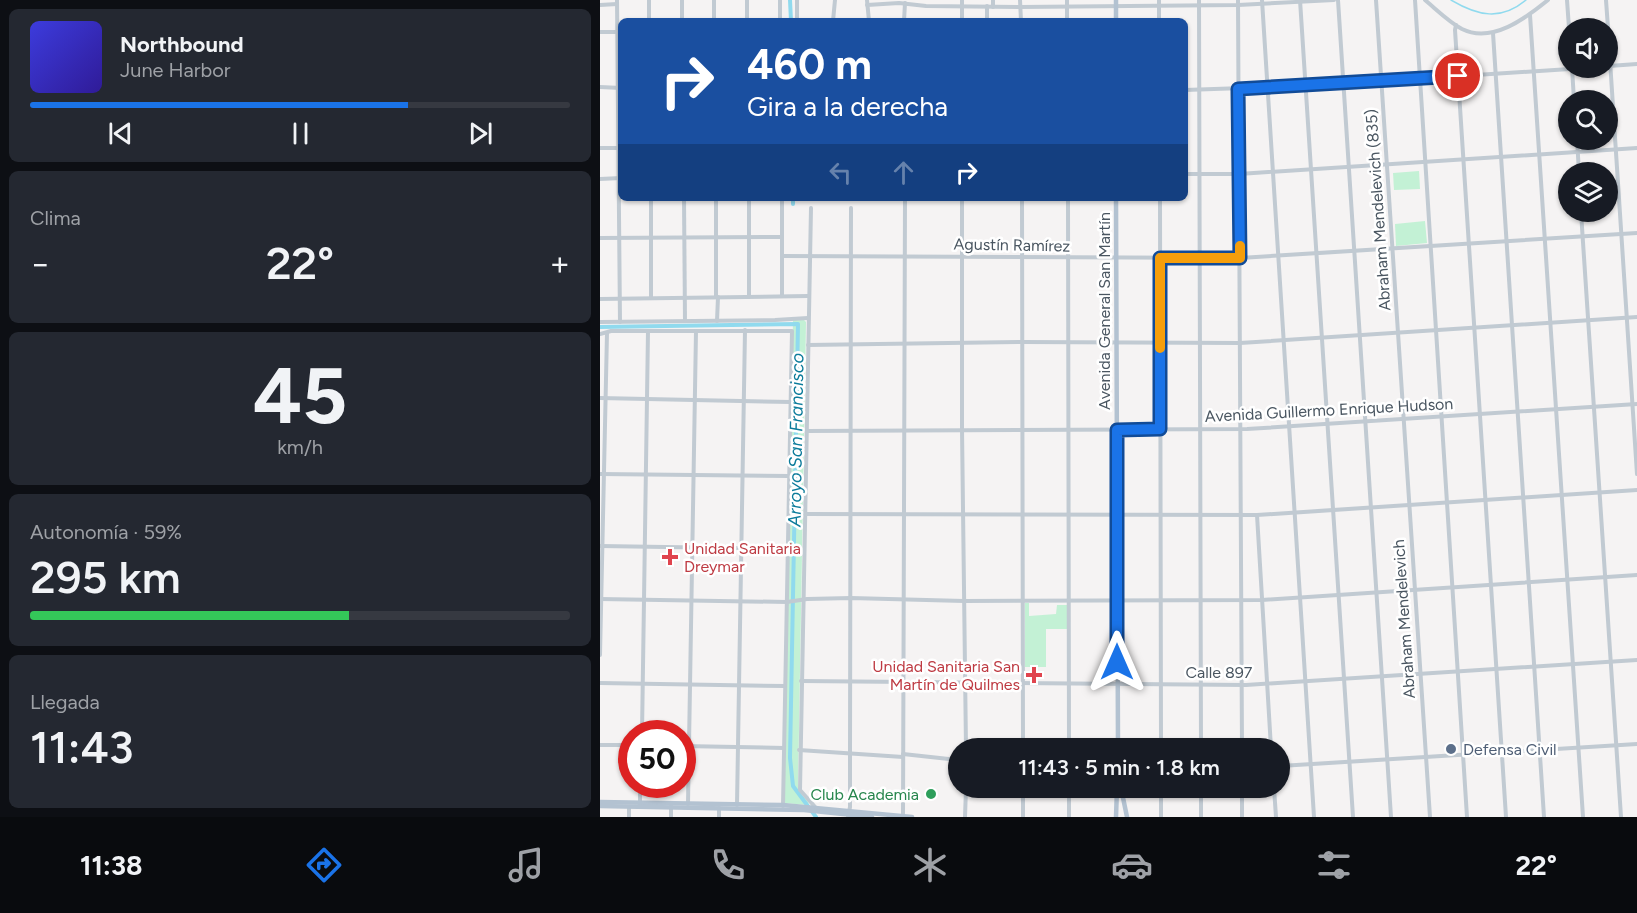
<!DOCTYPE html>
<html lang="es">
<meta charset="utf-8">
<style>
:root{--surface:#171b24;--page:#242831;--text:#f1f3f6;--muted:#9ea1a6;--line:#363941;--accent:#1a73e8}
body{margin:0;font-family:Figtree,sans-serif;background:var(--page);color:var(--text);height:100vh;display:flex;flex-direction:column;font-size:22px;white-space:nowrap}
*{box-sizing:border-box;margin:0}
p{font-size:20px;color:var(--muted)}
.icon{flex:none;width:33px;height:33px;fill:none;stroke:currentColor;stroke-width:2;stroke-linecap:round;stroke-linejoin:round}
.map{position:relative;flex:1;overflow:hidden}
.drawer{display:flex;flex-direction:column;gap:9px;padding:9px;background:#0d0f14;width:600px}
.drawer>*{flex:none}
.banner{position:absolute;left:18px;top:18px;width:570px;height:183px;border-radius:9px;box-shadow:0 2px 4px #0004;background:#1a4fa0;color:#fff;overflow:hidden}
.tools{position:absolute;left:958px;top:18px;display:grid;gap:12px}
.tools a{display:grid;place-items:center;width:60px;height:60px;border-radius:50%;background:var(--surface);box-shadow:0 2px 4px #0004;font-size:30px}
.speed{position:absolute;left:18px;top:720px;display:flex;gap:12px;font-size:30px;font-weight:700;text-align:center}
.speed>*{display:grid;place-content:center;width:78px;height:78px;border-radius:50%;background:var(--surface);box-shadow:0 2px 4px #0004;line-height:1}
.speed .limit{border:9px solid #d22;background:#fff;color:#111}
.pin{position:absolute;display:grid;place-items:center;width:51px;height:51px;color:#fff;margin:-26px;border:3px solid #fff;border-radius:50%;box-shadow:0 2px 6px #0007}
.me{position:absolute;width:66px;margin:-33px;rotate:0deg;stroke-linejoin:round;filter:drop-shadow(0 0 4px #0008)}
.turn{display:flex;align-items:center;gap:21px;height:126px;padding:0 30px;font-size:27px}
.turn .icon{width:78px;height:78px;stroke-width:2.5}
.turn b{display:block;font-size:42px;line-height:51px}
.lanes{display:flex;align-items:center;height:57px;padding:0 30px;background:#0003;justify-content:center;gap:30px;direction:ltr}
.lanes .off{opacity:.35}
.big{font-size:45px;font-weight:600;line-height:1.1}
.drawer .tile{flex:1;display:flex;flex-direction:column;justify-content:center;gap:9px;min-width:0;padding:0 21px;border-radius:9px;background:var(--page)}
.drawer .dial{align-items:center;gap:0}
.dial b{font-size:78px;line-height:1}
.song{display:flex;align-items:center;gap:18px}
.cover{width:72px;height:72px;border-radius:9px;background:linear-gradient(135deg,hsl(240 70% 55%),hsl(250 70% 35%))}
.played{height:6px;border-radius:3px;background:linear-gradient(90deg,var(--accent) 70%,var(--line) 70%)}
.keys{display:flex;justify-content:space-around;direction:ltr}
.heat{display:flex;justify-content:space-between;align-items:center;font-size:33px;direction:ltr}
.charge{height:9px;border-radius:4px;background:linear-gradient(90deg,#34c759 59%,var(--line) 0)}
.trip{position:absolute;left:348px;top:738px;width:342px;height:60px;border-radius:30px;background:var(--surface);box-shadow:0 2px 4px #0004;font-weight:600;line-height:60px;text-align:center}
.menu{display:flex;height:96px;justify-content:space-around;align-items:center;background:#090b0e;color:var(--muted)}
.menu .icon{width:42px;height:42px}
.menu .active{color:var(--accent)}
.menu b{font-size:27px;color:var(--text)}
main{display:flex;flex:1;min-height:0}
.map>svg:first-child{display:block}
.green{fill:#c3f1d5}
.lines{fill:none;stroke-linecap:round;stroke-linejoin:round}
.stream{stroke:#90daee;stroke-width:1.5}
.canal{stroke:#90daee;stroke-width:4}
.minor{stroke:#c1cad2;stroke-width:4}
.major{stroke:#b3c2d1;stroke-width:4.5}
.route-casing{stroke:#114b97;stroke-width:15}
.route{stroke:#1a73e8;stroke-width:10}
.slow{stroke:#f59e0b;stroke-width:10}
.health-dot{fill:#e0444e;stroke:#fff;stroke-width:2}
.service-dot{fill:#5c6f8a;stroke:#fff;stroke-width:2}
.leisure-dot{fill:#2e9e5b;stroke:#fff;stroke-width:2}
.labels{text-anchor:middle;dominant-baseline:central;stroke-width:5;stroke-linejoin:round;paint-order:stroke}
.street-label{font-size:16px;fill:#4a5661;stroke:#fff}
.health-label{font-size:16px;fill:#be3a42;stroke:#fff;text-anchor:start}
.service-label{font-size:16px;fill:#4e5e75;stroke:#fff;text-anchor:start}
.leisure-label{font-size:16px;fill:#27864d;stroke:#fff;text-anchor:end}
.water-label{font-size:18px;font-style:italic;fill:#0c7c9b;stroke:#fff}
</style>
<main>
<section class="drawer">
<div class="tile">
<div class="song"><i class="cover"></i><div><b>Northbound</b><p>June Harbor</p></div></div>
<div class="played"></div>
<div class="keys"><svg class="icon" aria-label="previous" viewBox="0 0 24 24"><path d="M18 5L8 12l10 7zM5 5v14"/></svg><svg class="icon" aria-label="pause" viewBox="0 0 24 24"><path d="M8 5v14M16 5v14"/></svg><svg class="icon" aria-label="next" viewBox="0 0 24 24"><path d="M6 5l10 7-10 7zM19 5v14"/></svg></div>
</div>
<div class="tile"><p>Clima</p>
<div class="heat"><a>−</a><b class="big">22°</b><a>+</a></div>
</div>
<div class="tile dial"><b>45</b><p>km/h</p></div>
<div class="tile"><p>Autonomía · 59%</p><b class="big">295 km</b><div class="charge"></div></div>
<div class="tile"><p>Llegada</p><b class="big">11:43</b></div>
</section>
<div class="map">
<svg width="1037" height="817" viewBox="0 0 1037 817">
<rect width="100%" height="100%" fill="#f5f3f3"/>
<!-- green -->
<g class="green">
<path d="M 819,171 L 820,189 L 794,190 L 793,173 Z"/>
<path d="M 825,221 L 827,243 L 796,246 L 795,224 Z"/>
<path d="M 193,320 L 204,320 L 206,322 L 198,787 L 200,794 L 209,801 L 208,805 L 184,803 Z"/>
<path d="M 425,603 L 429,603 L 429,616 L 456,614 L 457,605 L 467,605 L 467,629 L 446,629 L 446,667 L 425,667 Z"/>
</g>
<g class="lines">
<!-- stream -->
<path class="stream" d="M 851,0 C 878,16 901,21 926,0"/>
<!-- canal -->
<g class="canal">
<path d="M 190,0 L 191,21"/>
<path d="M 193,204 L 193,198"/>
<path d="M 0,327 L 198,324 L 190,758 L 193,786 L 216,817"/>
</g>
<!-- minor -->
<g class="minor">
<path d="M 17,0 L 20,322"/>
<path d="M 49,0 L 49,21"/>
<path d="M 82,0 L 82,21"/>
<path d="M 114,0 L 114,21"/>
<path d="M 180,0 L 180,21"/>
<path d="M 267,0 L 269,21"/>
<path d="M 362,0 L 362,21"/>
<path d="M 393,0 L 393,7"/>
<path d="M 420,0 L 421,21"/>
<path d="M 467,0 L 467,21"/>
<path d="M 559,0 L 559,21"/>
<path d="M 599,0 L 601,748"/>
<path d="M 638,0 L 642,748"/>
<path d="M 662,0 L 714,817"/>
<path d="M 700,0 L 753,817"/>
<path d="M 738,0 L 791,817"/>
<path d="M 776,0 L 830,817"/>
<path d="M 815,0 L 867,817"/>
<path d="M 825,0 C 837,10 849,22 862,29 C 892,44 926,18 948,0"/>
<path d="M 967,0 L 969,28"/>
<path d="M 1006,0 L 1008,28"/>
<path d="M 0,5 L 17,4"/>
<path d="M 267,5 L 299,3 L 326,6 L 420,7 L 638,5 L 734,0"/>
<path d="M 387,6 L 387,21"/>
<path d="M 930,15 L 983,817"/>
<path d="M 147,21 L 147,0"/>
<path d="M 197,21 L 197,0"/>
<path d="M 233,21 L 235,0"/>
<path d="M 304,21 L 305,3"/>
<path d="M 856,25 L 855,30 L 906,817"/>
<path d="M 1008,30 L 1037,474"/>
<path d="M 0,32 L 21,32"/>
<path d="M 893,33 L 944,817"/>
<path d="M 1009,66 L 1037,64"/>
<path d="M 972,68 L 974,100"/>
<path d="M 0,87 L 21,88"/>
<path d="M 585,90 L 705,86 L 985,68"/>
<path d="M 977,140 L 979,172"/>
<path d="M 0,148 L 21,148"/>
<path d="M 585,174 L 639,174 L 1037,148"/>
<path d="M 0,179 L 21,178"/>
<path d="M 51,198 L 51,298"/>
<path d="M 84,198 L 85,321"/>
<path d="M 149,198 L 149,297"/>
<path d="M 182,198 L 182,296"/>
<path d="M 362,198 L 362,429 L 366,748"/>
<path d="M 422,198 L 423,748"/>
<path d="M 468,198 L 469,748"/>
<path d="M 560,198 L 561,748"/>
<path d="M 211,208 L 200,790 L 216,808"/>
<path d="M 981,212 L 1021,817"/>
<path d="M 0,238 L 182,237"/>
<path d="M 182,256 L 640,258 L 1037,233"/>
<path d="M 116,297 L 116,198"/>
<path d="M 0,299 L 208,296"/>
<path d="M 117,321 L 118,297"/>
<path d="M 0,322 L 175,320 L 208,318"/>
<path d="M 0,334 L 11,331 L 192,331 L 183,806"/>
<path d="M 208,345 L 422,342 L 640,343 L 1037,317"/>
<path d="M 0,398 L 191,402"/>
<path d="M 206,431 L 647,429 L 1037,404"/>
<path d="M 0,474 L 189,476"/>
<path d="M 205,514 L 657,515 L 1037,490"/>
<path d="M 657,515 L 671,748"/>
<path d="M 0,546 L 188,549"/>
<path d="M 0,599 L 187,602 L 207,599 L 251,598 L 364,601 L 662,600 L 1037,575"/>
<path d="M 0,655 L 7,333"/>
<path d="M 201,681 L 646,685 L 1037,660"/>
<path d="M 0,683 L 185,686"/>
<path d="M 42,734 L 48,331"/>
<path d="M 0,745 L 32,745"/>
<path d="M 82,746 L 184,748"/>
<path d="M 199,750 L 303,757"/>
<path d="M 303,754 L 358,760"/>
<path d="M 680,766 L 1037,744"/>
<path d="M 423,788 L 423,817"/>
<path d="M 601,788 L 601,817"/>
<path d="M 642,788 L 642,817"/>
<path d="M 674,788 L 676,817"/>
<path d="M 88,804 L 96,331"/>
<path d="M 40,805 L 40,784"/>
<path d="M 137,805 L 145,330"/>
<path d="M 29,807 L 29,817"/>
<path d="M 119,808 L 119,817"/>
<path d="M 71,817 L 71,806"/>
<path d="M 248,817 L 250,807 L 250,753 L 251,208"/>
<path d="M 303,817 L 305,198"/>
<path d="M 365,817 L 366,788"/>
<path d="M 469,817 L 469,788"/>
<path d="M 561,817 L 561,788"/>
</g>
<!-- major -->
<g class="major">
<path d="M 516,0 L 516,21"/>
<path d="M 516,198 L 518,748"/>
<path d="M 521,788 L 527,817"/>
<path d="M 0,802 L 183,805 L 312,817"/>
<path d="M 0,806 L 204,810 L 272,817"/>
<path d="M 516,817 L 517,788"/>
</g>
</g>
<g class="lines">
<!-- route casing -->
<g class="route-casing">
<path id="route" d="M 517,662 L 517,430 L 560,429 L 560,258 L 640,258 L 638,89 L 858,76"/>
</g>
<!-- route -->
<use href="#route" class="route"/>
<!-- slow -->
<path class="slow" d="M 560,348 L 560,258 L 640,258 L 640,246"/>
</g>
<!-- markers -->
<g class="health-dot">
<path d="M67 548h6v6h6v6h-6v6h-6v-6h-6v-6h6z"/>
<path d="M431 666h6v6h6v6h-6v6h-6v-6h-6v-6h6z"/>
</g>
<circle class="service-dot" cx="851" cy="749" r="6"/>
<circle class="leisure-dot" cx="331" cy="794" r="6"/>
<g class="labels">
<!-- street labels -->
<g class="street-label">
<text transform="translate(778 210) rotate(-94)">Abraham Mendelevich (835)</text>
<text transform="translate(412 245) rotate(1)">Agustín Ramírez</text>
<text transform="translate(504 311) rotate(-90)">Avenida General San Martín</text>
<text transform="translate(729 410) rotate(-3)">Avenida Guillermo Enrique Hudson</text>
<text transform="translate(804 619) rotate(-94)">Abraham Mendelevich</text>
<text x="619" y="672">Calle 897</text>
</g>
<!-- health labels -->
<g class="health-label">
<text x="84" y="548">Unidad Sanitaria<tspan x="84" dy="18">Dreymar</tspan></text>
<text x="420" y="666" text-anchor="end">Unidad Sanitaria San<tspan x="420" dy="18">Martín de Quilmes</tspan></text>
</g>
<!-- service labels -->
<g class="service-label">
<text x="863" y="749">Defensa Civil</text>
</g>
<!-- leisure labels -->
<g class="leisure-label">
<text x="319" y="794">Club Academia</text>
</g>
<!-- water labels -->
<g class="water-label">
<text transform="translate(196 440) rotate(-89)">Arroyo San Francisco</text>
</g>
</g>
</svg>
<div class="tools">
<a><svg class="icon" aria-label="sound" viewBox="0 0 24 24"><path d="M4 9h4l5-4v14l-5-4H4zM17 9q2 3 0 6"/></svg></a>
<a><svg class="icon" aria-label="search" viewBox="0 0 24 24"><circle cx="10" cy="10" r="6"/><path d="M15 15l6 6"/></svg></a>
<a><svg class="icon" aria-label="layers" viewBox="0 0 24 24"><path d="M12 4l9 5-9 5-9-5zM3 14l9 5 9-5"/></svg></a>
</div>
<div class="speed"><div class="limit">50</div></div>
<div class="pin" style="left:858px;top:76px;background:#d93025"><svg class="icon" aria-label="arrive" viewBox="0 0 24 24"><path d="M6 21V4h12l-3 4 3 4H6"/></svg></div>
<svg class="me" style="left:517px;top:662px" viewBox="-20 -20 40 40"><path d="M0-17L14 15 0 8-14 15z" fill="#1a73e8" stroke="#fff" stroke-width="4"/></svg>
<div class="trip">11:43 · 5 min · 1.8 km</div>
<div class="banner">
<div class="turn"><svg class="icon" aria-label="right" viewBox="0 0 24 24"><path d="M7 20v-9h11M14 6l5 5-5 5"/></svg><div><b>460 m</b>Gira a la derecha</div></div>
<div class="lanes"><svg class="icon off" aria-label="left" viewBox="0 0 24 24"><path d="M17 20v-9H6M10 6l-5 5 5 5"/></svg><svg class="icon off" aria-label="ahead" viewBox="0 0 24 24"><path d="M12 20V5M6 11l6-6 6 6"/></svg><svg class="icon" aria-label="right" viewBox="0 0 24 24"><path d="M7 20v-9h11M14 6l5 5-5 5"/></svg></div>
</div>
</div>
</main>
<nav class="menu">
<b>11:38</b>
<svg class="icon active" aria-label="directions" viewBox="0 0 24 24"><path d="M12 3l9 9-9 9-9-9zM9 14v-3h6M13 9l2 2-2 2"/></svg>
<svg class="icon" aria-label="music" viewBox="0 0 24 24"><path d="M9 18V5l10-2v13"/><circle cx="6" cy="18" r="3"/><circle cx="16" cy="16" r="3"/></svg>
<svg class="icon" aria-label="phone" viewBox="0 0 24 24"><path d="M5 4h4l2 5-3 2q2 4 5 5l2-3 5 2v4C11 20 4 13 5 4z"/></svg>
<svg class="icon" aria-label="climate" viewBox="0 0 24 24"><path d="M12 3v18M4 7l16 10M4 17L20 7"/></svg>
<svg class="icon" aria-label="car" viewBox="0 0 24 24"><path d="M5 17H2v-5l4-1 3-4h7l3 4 3 1v5h-3M9 17h6M6 11h13"/><circle cx="7" cy="17" r="2"/><circle cx="17" cy="17" r="2"/></svg>
<svg class="icon" aria-label="filters" viewBox="0 0 24 24"><path d="M4 7h16M4 17h16"/><circle cx="9" cy="7" r="2"/><circle cx="15" cy="17" r="2"/></svg>
<b>22°</b>
</nav>
